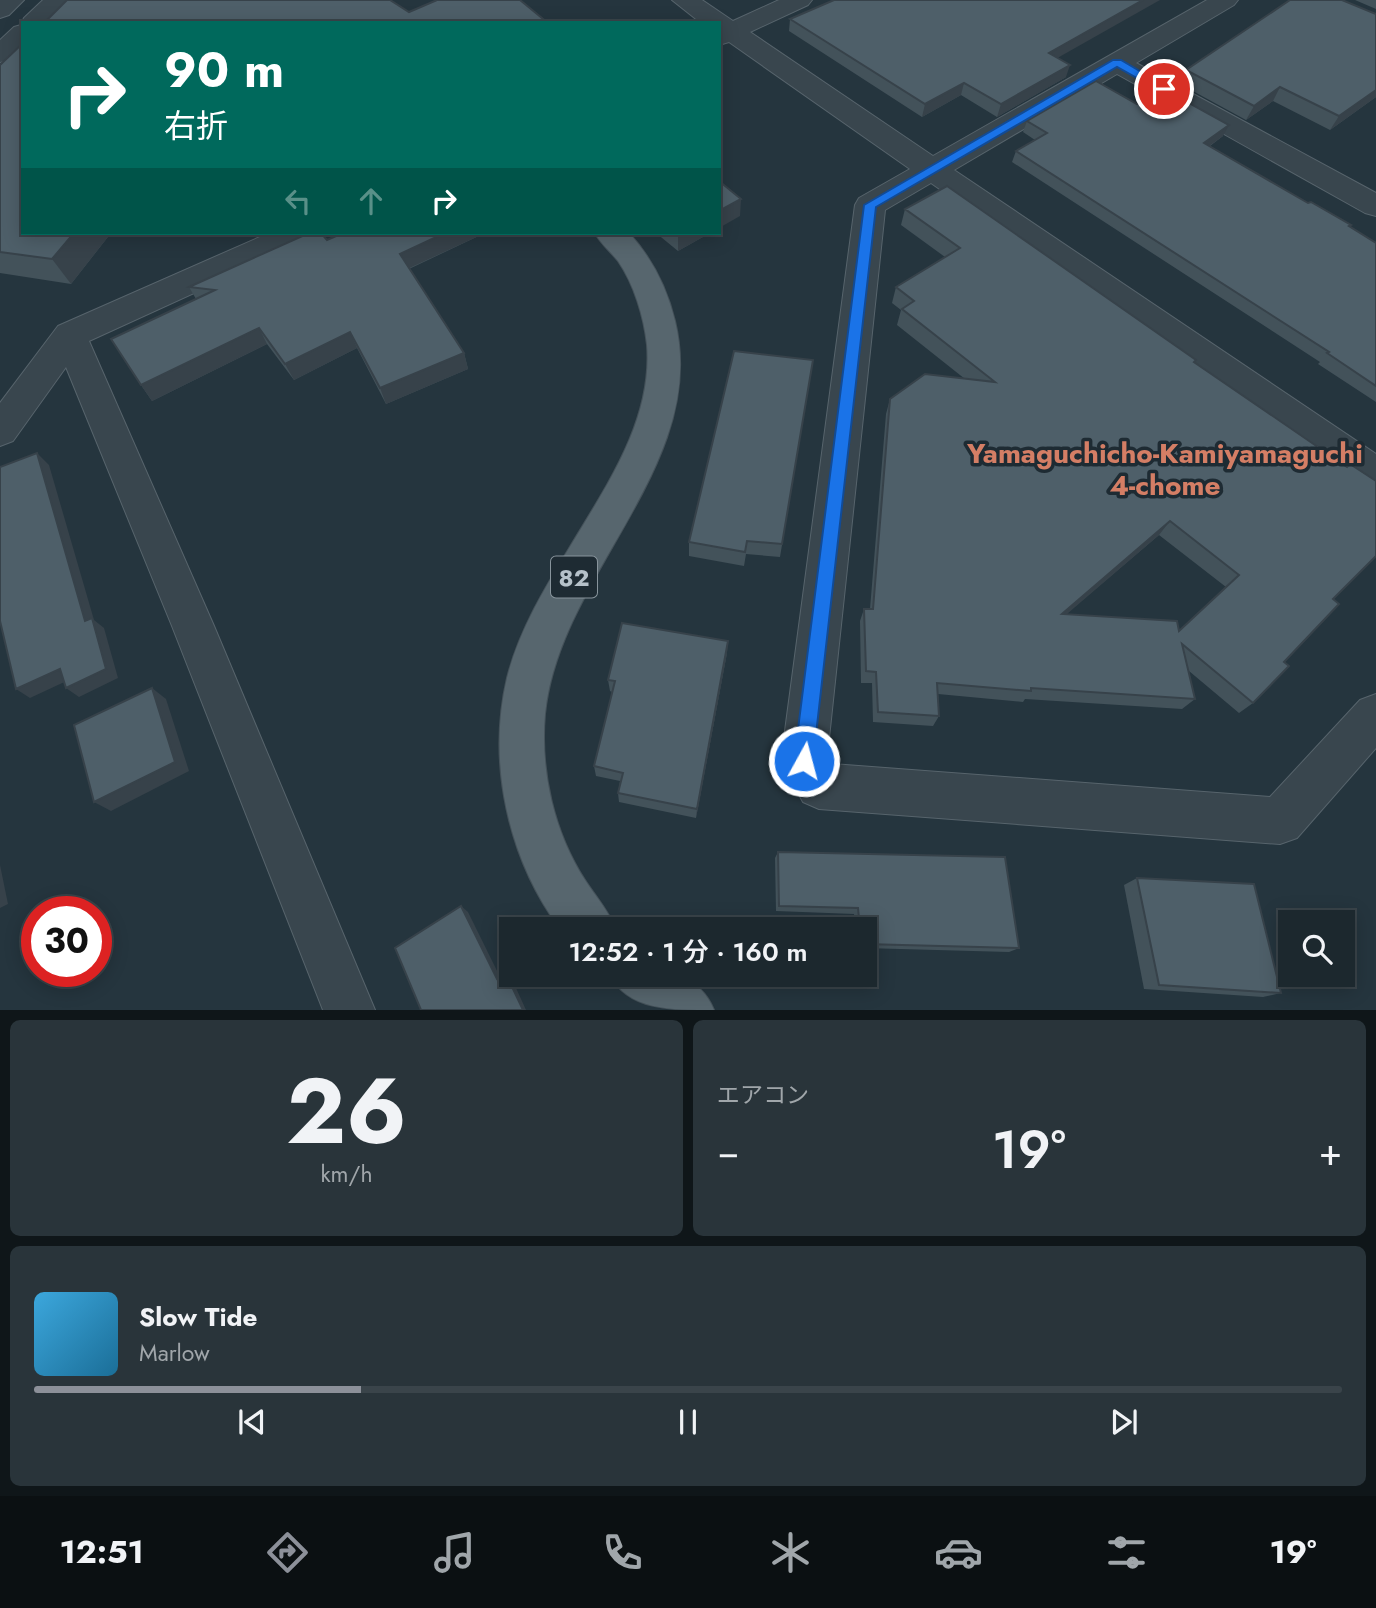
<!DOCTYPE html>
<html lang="ja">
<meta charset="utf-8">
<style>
:root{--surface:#1c282e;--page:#29343a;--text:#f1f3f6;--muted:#a0a6aa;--line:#3a444a;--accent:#8c9099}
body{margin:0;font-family:Jost,"Noto Sans JP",sans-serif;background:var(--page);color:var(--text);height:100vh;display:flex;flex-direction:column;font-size:26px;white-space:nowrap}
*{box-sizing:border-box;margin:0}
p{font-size:23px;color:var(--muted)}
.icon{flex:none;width:38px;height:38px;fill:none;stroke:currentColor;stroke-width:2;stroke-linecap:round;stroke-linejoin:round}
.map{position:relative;height:1010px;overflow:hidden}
.sheet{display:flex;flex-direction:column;gap:10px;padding:10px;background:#0f1619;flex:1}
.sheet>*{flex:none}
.banner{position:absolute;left:21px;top:21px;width:700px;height:214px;border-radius:0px;box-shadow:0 4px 18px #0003,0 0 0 2px var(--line);background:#00695c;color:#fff;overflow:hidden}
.fabs{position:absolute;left:1278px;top:910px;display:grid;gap:14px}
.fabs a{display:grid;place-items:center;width:77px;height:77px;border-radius:0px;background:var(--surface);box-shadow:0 4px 18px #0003,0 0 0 2px var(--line);font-size:35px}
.speed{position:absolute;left:21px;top:896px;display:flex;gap:14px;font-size:35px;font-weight:700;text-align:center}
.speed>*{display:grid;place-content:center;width:91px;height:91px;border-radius:50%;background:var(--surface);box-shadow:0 4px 18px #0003,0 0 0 2px var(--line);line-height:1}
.speed .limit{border:10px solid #d22;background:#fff;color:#111}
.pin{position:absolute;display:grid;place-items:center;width:60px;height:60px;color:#fff;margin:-30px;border:4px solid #fff;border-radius:50%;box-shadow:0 2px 7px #0007}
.me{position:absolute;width:77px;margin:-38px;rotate:7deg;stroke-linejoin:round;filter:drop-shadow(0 0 5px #0008)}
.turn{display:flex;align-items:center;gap:24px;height:147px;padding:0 28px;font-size:32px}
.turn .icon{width:91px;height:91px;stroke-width:2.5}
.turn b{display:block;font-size:49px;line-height:60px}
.lanes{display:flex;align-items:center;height:66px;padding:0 28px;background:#0003;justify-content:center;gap:35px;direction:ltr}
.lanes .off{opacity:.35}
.big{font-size:52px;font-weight:600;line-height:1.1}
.sheet .card{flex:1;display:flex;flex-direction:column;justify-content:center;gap:10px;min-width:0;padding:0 24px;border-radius:10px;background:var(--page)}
.sheet .dial{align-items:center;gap:0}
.dial b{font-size:91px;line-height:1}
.song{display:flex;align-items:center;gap:21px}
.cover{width:84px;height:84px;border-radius:10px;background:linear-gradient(135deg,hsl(200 70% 55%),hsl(200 70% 35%))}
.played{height:7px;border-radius:4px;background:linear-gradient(90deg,var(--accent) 25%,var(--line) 25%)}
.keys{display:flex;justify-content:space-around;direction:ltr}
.heat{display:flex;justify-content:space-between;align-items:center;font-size:38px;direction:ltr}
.sheet .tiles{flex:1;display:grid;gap:10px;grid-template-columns:1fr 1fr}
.card:last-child{grid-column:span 2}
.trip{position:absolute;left:499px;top:917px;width:378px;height:70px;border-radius:0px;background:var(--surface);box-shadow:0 4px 18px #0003,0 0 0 2px var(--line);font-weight:600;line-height:70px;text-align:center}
.menu{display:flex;height:112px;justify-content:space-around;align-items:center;background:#0b1012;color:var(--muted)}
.menu .icon{width:49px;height:49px}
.menu .active{color:var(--accent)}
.menu b{font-size:32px;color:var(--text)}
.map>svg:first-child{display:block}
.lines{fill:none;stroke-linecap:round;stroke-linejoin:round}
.minor-casing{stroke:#57646c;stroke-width:2}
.tertiary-casing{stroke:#57646c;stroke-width:2}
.primary-casing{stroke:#45525a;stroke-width:2}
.minor{fill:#39464e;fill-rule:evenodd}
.tertiary{fill:#39464e;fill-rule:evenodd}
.primary{fill:#57666e;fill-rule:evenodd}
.wall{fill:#43525a;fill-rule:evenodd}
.shaded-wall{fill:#37424a}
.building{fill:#4e5f69;stroke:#37424a;stroke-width:2;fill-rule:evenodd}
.route{fill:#1a73e8;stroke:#114b97;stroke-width:2}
.labels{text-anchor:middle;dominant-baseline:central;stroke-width:7;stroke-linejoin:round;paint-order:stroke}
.shield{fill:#1e2b33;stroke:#88949c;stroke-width:2}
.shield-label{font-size:24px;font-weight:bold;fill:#b5c1c9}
.neighbourhood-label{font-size:28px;font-weight:bold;fill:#d47e65;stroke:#1e2b33}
</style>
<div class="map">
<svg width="1376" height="1010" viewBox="0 0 1376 1010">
<rect width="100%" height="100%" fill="#25353e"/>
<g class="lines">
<!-- minor casing -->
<g class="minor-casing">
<g id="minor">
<path d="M 672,0 L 702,0 L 733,21 L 779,0 L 812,0 L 808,5 L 750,32 L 933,156 L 1207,0 L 1238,0 L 1234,5 L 1136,63 L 1376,193 L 1376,216 L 1365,213 L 1117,74 L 954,170 L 1376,454 L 1376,489 L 1363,485 L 931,183 L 885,210 L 827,757 L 832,764 L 1270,797 L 1360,700 L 1376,694 L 1376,748 L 1297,838 L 1280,844 L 819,809 L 803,802 L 781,761 L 855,205 L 859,198 L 910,169 L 729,42 L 719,45 L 719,23 L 701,23 Z"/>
<path d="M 269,233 L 313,233 L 308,241 L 89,341 L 214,626 L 375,1010 L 323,1010 L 172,626 L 66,367 L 13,441 L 0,446 L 0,403 L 58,326 Z"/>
</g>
</g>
<!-- tertiary casing -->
<g class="tertiary-casing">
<g id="tertiary">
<path d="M 0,0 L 24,0 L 9,15 L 0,18 Z"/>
<path d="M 43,0 L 70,0 L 48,23 L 23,23 L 23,47 L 9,60 L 0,62 L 0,40 L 14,27 L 21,25 L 24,18 Z"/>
</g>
</g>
<!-- primary casing -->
<g class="primary-casing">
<g id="primary">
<path d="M 595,233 L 629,233 C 652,258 667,288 675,321 C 710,465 559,574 545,714 C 540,771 554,832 585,880 C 596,897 608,910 616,929 L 560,929 C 508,859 487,763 507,678 C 519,630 546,586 571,545 C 607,485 653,419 647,345 C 644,317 634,284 618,261 C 610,251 600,243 595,233 Z"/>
<path d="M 610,975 C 651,975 695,964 714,1010 C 670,1010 628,1010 610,975 Z"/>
</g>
</g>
<!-- minor -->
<use href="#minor" class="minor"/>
<!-- tertiary -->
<use href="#tertiary" class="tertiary"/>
<!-- primary -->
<use href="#primary" class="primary"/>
</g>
<!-- wall -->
<g class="wall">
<path d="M 1355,0 L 1376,0 L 1376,9 Z"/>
<path d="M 1376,14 L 1376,97 L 1330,130 L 1273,101 L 1246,120 L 1180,84 L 1186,70 Z"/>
<path d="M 790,19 L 1058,58 L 1066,77 L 997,117 L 961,95 L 922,117 L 789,31 Z"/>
<path d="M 0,65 L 23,233 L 111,233 L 71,284 L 0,273 Z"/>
<path d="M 1137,104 L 1223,136 L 1210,146 L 1308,203 L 1351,225 L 1349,227 L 1376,243 L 1376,402 L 1318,364 L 1320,362 L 1012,162 L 1016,151 L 1035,140 L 1023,132 L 1027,121 Z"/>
<path d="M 905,209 L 1196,360 L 1194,362 L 1333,599 L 1253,703 L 1239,713 L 1189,671 L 1195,699 L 1182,709 L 1025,699 L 1023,702 L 938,694 L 939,716 L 933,726 L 873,722 L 872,683 L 861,683 L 860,621 L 864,609 L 870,609 L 886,414 L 890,399 L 965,379 L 897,325 L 901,310 L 892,303 L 896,287 L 945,257 L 901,225 ZM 1159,535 L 1226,587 L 1179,631 L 1066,614 Z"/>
<path d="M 485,233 L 409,269 L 464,353 L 468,369 L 386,404 L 357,348 L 294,380 L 267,344 L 152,401 L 141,385 L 196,299 L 189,287 L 327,240 Z"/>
<path d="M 656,233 L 710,233 L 678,251 Z"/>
<path d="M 813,360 L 780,557 L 746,554 L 744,566 L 689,556 L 689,542 Z"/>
<path d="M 727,653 L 696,818 L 619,802 L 618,793 L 620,781 L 596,776 L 594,766 L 612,692 L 610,691 L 608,680 Z"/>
<path d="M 778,852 L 1019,948 L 1009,952 L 864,948 L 864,929 L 855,929 L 854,914 L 776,911 L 775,858 Z"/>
<path d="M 1137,878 L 1281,993 L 1263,997 L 1144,989 L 1124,885 Z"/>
</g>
<!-- shaded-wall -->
<g class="shaded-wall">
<path d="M 1143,0 L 1160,0 L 1045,65 L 1049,53 Z"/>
<path d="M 1070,65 L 1066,77 L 997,117 L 1001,104 Z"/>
<path d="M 964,83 L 961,95 L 922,117 L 925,104 Z"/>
<path d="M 1280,87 L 1273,101 L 1246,120 L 1254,106 Z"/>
<path d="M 1376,90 L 1376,97 L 1330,130 L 1339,116 Z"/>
<path d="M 1229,125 L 1223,136 L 1198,154 L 1204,143 Z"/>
<path d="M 741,199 L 740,216 L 719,228 L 719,211 Z"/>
<path d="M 74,233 L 111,233 L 71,284 L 52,259 Z"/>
<path d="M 445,233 L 485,233 L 405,270 L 400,254 Z"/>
<path d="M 681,233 L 710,233 L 678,251 L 678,235 Z"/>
<path d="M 259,328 L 267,344 L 152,401 L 141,385 Z"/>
<path d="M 350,332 L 357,348 L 294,380 L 285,364 Z"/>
<path d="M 464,353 L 468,369 L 386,404 L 380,388 Z"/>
<path d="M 37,453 L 49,465 L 94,620 L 104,628 L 118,678 L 79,697 L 66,688 L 85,621 Z"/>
<path d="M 1170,521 L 1159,535 L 1053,626 L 1062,614 Z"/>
<path d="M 728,641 L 727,653 L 696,818 L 697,809 Z"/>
<path d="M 60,669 L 73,678 L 30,698 L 16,689 Z"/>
<path d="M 152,688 L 166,699 L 189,771 L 111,811 L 94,802 Z"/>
<path d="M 0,865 L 8,904 L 0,908 Z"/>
<path d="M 461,906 L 468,912 L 503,983 L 497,979 Z"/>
<path d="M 505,972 L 511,977 L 526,1010 L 523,1010 Z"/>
</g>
<!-- building -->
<g class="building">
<path d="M 67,0 L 390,0 L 409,12 L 437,0 L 520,0 L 548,23 L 44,23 Z"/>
<path d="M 834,0 L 1143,0 L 1049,53 L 1070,65 L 1001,104 L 964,83 L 925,104 L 790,19 Z"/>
<path d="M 1290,0 L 1342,0 L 1376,14 L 1376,90 L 1339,116 L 1280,87 L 1254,106 L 1186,70 Z"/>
<path d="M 23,43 L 23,233 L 74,233 L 52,259 L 0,252 L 0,65 Z"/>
<path d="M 1096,81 L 1137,104 L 1162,88 L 1229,125 L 1204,143 L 1308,203 L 1311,202 L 1351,225 L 1349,226 L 1376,243 L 1376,386 L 1327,353 L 1329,352 L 1016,151 L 1047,133 L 1027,121 Z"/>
<path d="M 719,181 L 741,199 L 719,211 Z"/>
<path d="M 947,186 L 1196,360 L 1194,362 L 1347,467 L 1350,464 L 1376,481 L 1376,556 L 1333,599 L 1339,604 L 1284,662 L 1289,666 L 1253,703 L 1182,644 L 1195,699 L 1031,688 L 1031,691 L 937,683 L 939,716 L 878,712 L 876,672 L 866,671 L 864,609 L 873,609 L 890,399 L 925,374 L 995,382 L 902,309 L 914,301 L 896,287 L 960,248 L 905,209 ZM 1170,521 L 1239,575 L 1179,631 L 1177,621 L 1062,614 Z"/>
<path d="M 309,233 L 321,233 L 327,240 L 343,233 L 445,233 L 400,254 L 464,353 L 380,388 L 350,332 L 285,364 L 259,328 L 141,385 L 111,339 L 215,290 L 189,287 Z"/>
<path d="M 734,351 L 813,360 L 782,544 L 747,541 L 745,552 L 689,542 Z"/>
<path d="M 37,453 L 85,621 L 92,618 L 106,669 L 66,688 L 60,669 L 16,689 L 0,621 L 0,467 Z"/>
<path d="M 622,623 L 728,641 L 697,809 L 618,793 L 623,773 L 594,766 L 615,681 L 608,680 Z"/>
<path d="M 152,688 L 175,762 L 94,802 L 74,725 Z"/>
<path d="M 778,852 L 1005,857 L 1019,948 L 864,944 L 864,929 L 860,929 L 858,908 L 779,906 Z"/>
<path d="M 1137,878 L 1254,884 L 1281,993 L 1159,985 Z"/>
<path d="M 461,906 L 497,979 L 505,972 L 523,1010 L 421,1010 L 395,948 Z"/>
</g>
<!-- route -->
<path class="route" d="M 1113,60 L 1121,60 L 1170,89 L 1160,91 L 1117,67 L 876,207 L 813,761 L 810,768 L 804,770 L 797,768 L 794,761 L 864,205 Z"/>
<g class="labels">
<!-- shield labels -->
<rect class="shield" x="551" y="556.5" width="46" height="41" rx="5"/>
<g class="shield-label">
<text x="574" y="577">82</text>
</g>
<!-- neighbourhood labels -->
<g class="neighbourhood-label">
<text x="1165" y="453">Yamaguchicho-Kamiyamaguchi<tspan x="1165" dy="32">4-chome</tspan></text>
</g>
</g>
</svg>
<div class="fabs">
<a><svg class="icon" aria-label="search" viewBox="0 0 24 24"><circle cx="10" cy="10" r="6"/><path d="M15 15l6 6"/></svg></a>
</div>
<div class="speed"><div class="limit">30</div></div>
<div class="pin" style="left:1164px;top:89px;background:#d93025"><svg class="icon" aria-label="arrive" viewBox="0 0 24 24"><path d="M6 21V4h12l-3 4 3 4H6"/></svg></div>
<svg class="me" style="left:804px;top:761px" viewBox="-20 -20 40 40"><circle r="17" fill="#1a73e8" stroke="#fff" stroke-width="3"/><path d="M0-11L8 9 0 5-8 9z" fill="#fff"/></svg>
<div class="trip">12:52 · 1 分 · 160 m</div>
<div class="banner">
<div class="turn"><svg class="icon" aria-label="right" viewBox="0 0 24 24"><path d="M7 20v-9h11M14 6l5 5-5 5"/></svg><div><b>90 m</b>右折</div></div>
<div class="lanes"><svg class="icon off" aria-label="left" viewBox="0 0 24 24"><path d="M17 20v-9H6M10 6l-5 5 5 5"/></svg><svg class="icon off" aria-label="ahead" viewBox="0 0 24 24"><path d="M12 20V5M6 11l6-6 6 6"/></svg><svg class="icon" aria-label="right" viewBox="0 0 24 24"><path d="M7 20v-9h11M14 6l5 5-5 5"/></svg></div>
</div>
</div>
<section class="sheet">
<div class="tiles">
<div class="card dial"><b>26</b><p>km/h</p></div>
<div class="card"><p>エアコン</p>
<div class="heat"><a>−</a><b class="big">19°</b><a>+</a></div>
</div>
<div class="card">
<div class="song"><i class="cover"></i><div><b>Slow Tide</b><p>Marlow</p></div></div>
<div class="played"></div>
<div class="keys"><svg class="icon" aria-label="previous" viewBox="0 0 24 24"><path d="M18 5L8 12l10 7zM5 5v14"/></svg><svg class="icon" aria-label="pause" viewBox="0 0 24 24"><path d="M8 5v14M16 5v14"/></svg><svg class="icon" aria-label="next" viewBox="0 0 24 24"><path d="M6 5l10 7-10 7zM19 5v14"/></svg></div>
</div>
</div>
</section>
<nav class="menu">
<b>12:51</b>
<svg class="icon active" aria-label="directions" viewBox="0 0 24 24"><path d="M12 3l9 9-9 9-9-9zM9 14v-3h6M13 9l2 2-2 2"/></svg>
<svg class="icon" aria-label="music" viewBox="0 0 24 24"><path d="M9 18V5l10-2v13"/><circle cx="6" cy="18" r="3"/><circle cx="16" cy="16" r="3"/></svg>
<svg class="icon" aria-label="phone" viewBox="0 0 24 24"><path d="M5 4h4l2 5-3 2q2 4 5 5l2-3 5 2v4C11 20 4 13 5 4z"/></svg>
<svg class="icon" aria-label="climate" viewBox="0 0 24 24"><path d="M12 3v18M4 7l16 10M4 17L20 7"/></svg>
<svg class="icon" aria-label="car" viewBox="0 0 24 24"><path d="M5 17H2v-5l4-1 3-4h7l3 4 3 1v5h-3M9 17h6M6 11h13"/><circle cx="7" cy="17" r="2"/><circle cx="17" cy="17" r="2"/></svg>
<svg class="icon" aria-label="filters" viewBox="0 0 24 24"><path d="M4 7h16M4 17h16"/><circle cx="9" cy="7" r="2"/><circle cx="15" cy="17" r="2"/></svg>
<b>19°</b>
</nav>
